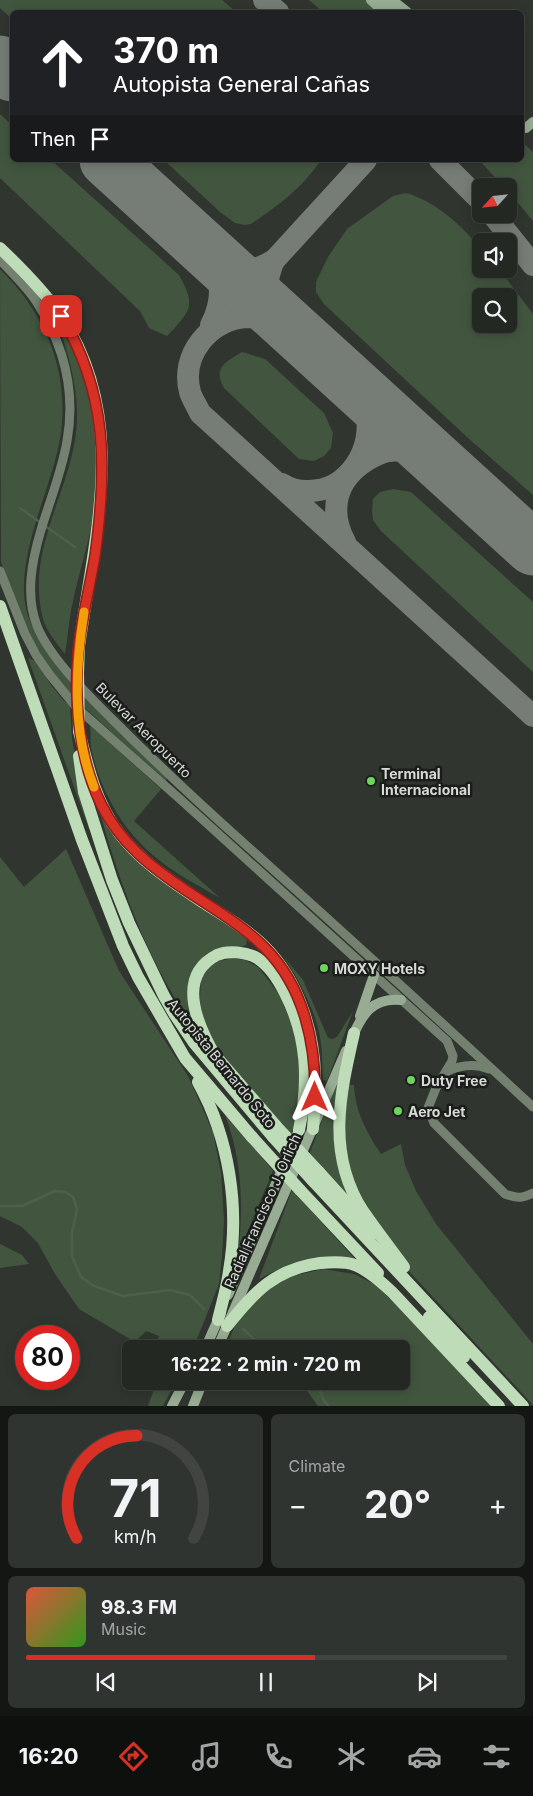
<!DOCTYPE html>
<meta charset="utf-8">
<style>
:root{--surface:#242823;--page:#303430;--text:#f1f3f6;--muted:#a3a6a6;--line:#414441;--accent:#d93025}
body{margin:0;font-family:Inter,sans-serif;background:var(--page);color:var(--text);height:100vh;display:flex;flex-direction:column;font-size:19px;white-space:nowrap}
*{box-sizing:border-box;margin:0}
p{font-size:16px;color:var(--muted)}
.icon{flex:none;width:28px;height:28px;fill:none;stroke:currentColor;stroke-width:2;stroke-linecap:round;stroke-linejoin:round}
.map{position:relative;height:1406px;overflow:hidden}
.panel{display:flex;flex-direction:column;gap:8px;padding:8px;background:#141613;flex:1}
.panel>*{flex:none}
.banner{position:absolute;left:10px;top:10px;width:514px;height:152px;border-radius:8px;box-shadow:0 2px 12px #0003,0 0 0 1px var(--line);background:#202124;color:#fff;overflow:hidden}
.needle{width:32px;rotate:243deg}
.fabs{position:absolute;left:472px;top:178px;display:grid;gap:10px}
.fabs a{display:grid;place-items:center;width:45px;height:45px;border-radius:8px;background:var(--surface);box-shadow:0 2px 12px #0003,0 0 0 1px var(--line);font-size:25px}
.speed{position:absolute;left:15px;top:1325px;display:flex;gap:10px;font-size:25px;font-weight:700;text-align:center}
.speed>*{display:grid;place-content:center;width:65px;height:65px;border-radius:50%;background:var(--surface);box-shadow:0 2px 12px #0003,0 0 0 1px var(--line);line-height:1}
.speed .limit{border:8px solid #d22;background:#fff;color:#111}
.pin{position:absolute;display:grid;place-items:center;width:42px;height:42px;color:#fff;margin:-21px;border-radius:10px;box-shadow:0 2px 8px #0006}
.me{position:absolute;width:55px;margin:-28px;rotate:0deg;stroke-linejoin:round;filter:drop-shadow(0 0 4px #0008)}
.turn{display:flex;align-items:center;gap:18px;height:105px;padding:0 20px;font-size:22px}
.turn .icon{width:65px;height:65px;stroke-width:2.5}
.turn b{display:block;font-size:35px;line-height:42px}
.then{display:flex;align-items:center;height:48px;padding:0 20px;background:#0003;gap:10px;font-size:19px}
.big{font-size:38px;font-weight:700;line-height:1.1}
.panel .card{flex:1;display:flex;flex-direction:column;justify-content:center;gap:8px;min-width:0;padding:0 18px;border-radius:8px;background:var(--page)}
.panel .dial{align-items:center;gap:0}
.dial svg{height:130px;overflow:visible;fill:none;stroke:var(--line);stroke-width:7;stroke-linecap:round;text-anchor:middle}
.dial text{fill:var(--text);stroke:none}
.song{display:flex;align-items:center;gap:15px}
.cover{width:60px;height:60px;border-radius:8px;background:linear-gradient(135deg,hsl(10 70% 55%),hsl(110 70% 35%))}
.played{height:5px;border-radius:2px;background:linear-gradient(90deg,var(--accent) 60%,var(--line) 60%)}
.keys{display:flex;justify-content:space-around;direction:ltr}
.heat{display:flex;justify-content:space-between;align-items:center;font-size:28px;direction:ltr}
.panel .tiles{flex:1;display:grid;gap:8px;grid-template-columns:1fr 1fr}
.card:last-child{grid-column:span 2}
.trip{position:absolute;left:122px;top:1340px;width:288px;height:50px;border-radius:8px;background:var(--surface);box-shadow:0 2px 12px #0003,0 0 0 1px var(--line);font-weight:700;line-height:50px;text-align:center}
.tab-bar{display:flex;height:80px;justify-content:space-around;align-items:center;background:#0e100e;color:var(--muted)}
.tab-bar .icon{width:35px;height:35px}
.tab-bar .current{color:var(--accent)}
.tab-bar b{font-size:22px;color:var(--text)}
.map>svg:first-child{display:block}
.green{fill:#42563f;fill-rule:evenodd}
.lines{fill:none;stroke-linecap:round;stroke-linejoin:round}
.stream{stroke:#4d604a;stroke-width:2.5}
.taxiway{stroke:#767c76;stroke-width:22}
.runway{stroke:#767c76;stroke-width:55}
.tertiary{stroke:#748171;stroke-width:9}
.secondary{stroke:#97ac93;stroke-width:10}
.trunk{stroke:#bedcb8;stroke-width:12}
.trunk-bridge{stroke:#bedcb8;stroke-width:12}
.route-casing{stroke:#8d1f18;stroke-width:12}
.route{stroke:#d93025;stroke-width:9}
.slow{stroke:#f59e0b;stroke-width:9}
.poi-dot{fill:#6fd360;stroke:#1a1d1a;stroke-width:2}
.labels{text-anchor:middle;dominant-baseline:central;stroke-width:5;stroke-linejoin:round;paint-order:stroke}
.street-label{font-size:14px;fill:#d6dad5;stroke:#1a1d1a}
.poi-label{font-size:14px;font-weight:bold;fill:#d6dad5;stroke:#1a1d1a;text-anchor:start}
</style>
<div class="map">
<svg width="533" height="1406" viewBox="0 0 533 1406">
<rect width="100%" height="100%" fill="#30362f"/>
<!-- green -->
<g class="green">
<path d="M 0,0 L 222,0 L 236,12 L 12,12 L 12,19 L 0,8 Z"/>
<path d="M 309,0 L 366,0 L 380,12 L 323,12 Z"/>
<path d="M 0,114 L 12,125 L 12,160 L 51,160 L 179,275 C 197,307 190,311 167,336 L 149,328 L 140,311 L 0,178 Z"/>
<path d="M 521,141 L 533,152 L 533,221 L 509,192 L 509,186 L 503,186 L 479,160 L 521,160 Z"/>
<path d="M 164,160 L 321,160 C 300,190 280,204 251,224 L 245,225 L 235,223 L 220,212 Z"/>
<path d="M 406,193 C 437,202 460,225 481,248 L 481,269 L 499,269 L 533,314 L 533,495 L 467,437 L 324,304 L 316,292 L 316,282 L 328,257 L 347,229 L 393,196 ZM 481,296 L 509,296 L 509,324 L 481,324 Z"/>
<path d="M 0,269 C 45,314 69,369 61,433 C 56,465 43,497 34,528 C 26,557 18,592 30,621 C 41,650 66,670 86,692 C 113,720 140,749 167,777 L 166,781 L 75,699 L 58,680 L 32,641 L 1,562 Z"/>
<path d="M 57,320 C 63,333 71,345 76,358 C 95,403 100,456 95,504 C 91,537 80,568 73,601 C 69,618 68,636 65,654 C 59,646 52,638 47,629 C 43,621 41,612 40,603 C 32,546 66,495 75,440 C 82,399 70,359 57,320 Z"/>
<path d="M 242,352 L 265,359 L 324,413 L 333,433 L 331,448 L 324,456 L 314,461 L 299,459 L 224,388 C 212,368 227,361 242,352 Z"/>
<path d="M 393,489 L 411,492 L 533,602 L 533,672 L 381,531 L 373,520 L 372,510 L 373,499 L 380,492 Z"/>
<path d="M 28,658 L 36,661 L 51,685 L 64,701 L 70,705 L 72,739 L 90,832 Z"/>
<path d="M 90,725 L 161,789 L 134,821 L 220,898 C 198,885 173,873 153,855 C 122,829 101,791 92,752 C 90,744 91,734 90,725 Z"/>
<path d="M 101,817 L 120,842 L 146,869 L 244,935 L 247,940 L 246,945 L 196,965 L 198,1032 C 150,968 123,892 101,817 Z"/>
<path d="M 66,849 L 119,971 L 188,1076 L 213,1132 L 221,1173 L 224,1221 L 222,1256 L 219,1284 L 193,1349 L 155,1349 L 159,1336 L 146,1331 L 135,1342 L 79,1309 L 55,1274 L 38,1243 L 22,1227 L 0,1216 L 0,857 L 24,887 Z"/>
<path d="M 284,957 L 303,980 L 328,1038 L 333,1039 L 337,1037 L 353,1011 L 327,1081 L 323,1080 C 322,1066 323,1051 320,1037 C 316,1011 298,979 284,957 Z"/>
<path d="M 234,958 L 245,960 L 258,967 L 279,994 L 292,1025 L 301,1061 L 296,1121 L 291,1137 L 211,1041 L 203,1017 L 200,1001 L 201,978 L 211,966 L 219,961 Z"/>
<path d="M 341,1071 L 332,1116 L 334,1139 L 351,1201 L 309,1155 Z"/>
<path d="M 346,1085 L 354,1085 C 355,1111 367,1133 381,1154 L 401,1144 L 405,1165 L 416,1191 L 436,1224 L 533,1344 L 533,1405 L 394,1255 L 347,1169 L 344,1140 Z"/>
<path d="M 224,1112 L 273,1171 L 238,1254 C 244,1205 242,1158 224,1112 Z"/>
<path d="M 292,1190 L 355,1259 C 319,1252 291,1262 259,1279 Z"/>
<path d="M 0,1244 L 22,1255 L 29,1264 L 0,1268 Z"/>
<path d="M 323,1269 L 354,1274 L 374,1284 L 401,1309 L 494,1406 L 318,1406 L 300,1381 L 401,1381 L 401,1349 L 225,1349 L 237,1321 L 269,1286 L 293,1276 Z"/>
<path d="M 157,1381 L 176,1381 L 163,1406 L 148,1406 Z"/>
</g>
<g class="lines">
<!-- stream -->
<g class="stream">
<path d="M 20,508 L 41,523"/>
<path d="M 45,526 L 75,547"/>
<path d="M 0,1206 L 22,1206 L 55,1191 L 66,1192 L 73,1197 L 77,1209 L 72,1233 L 72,1256 L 81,1277 L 94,1286 L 123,1296 L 170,1290 L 190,1295 L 204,1309"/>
<path d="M 243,1329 L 257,1342 L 268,1349"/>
<path d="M 317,1381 L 323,1399 L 328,1406"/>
</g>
<!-- taxiway -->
<g class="taxiway">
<path d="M 264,0 L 278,12"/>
<path d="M 440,160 L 481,201"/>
<path d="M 492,214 L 533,265"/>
<path d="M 198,242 C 221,268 227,294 211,325"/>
<path d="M 216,259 C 238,273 252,274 274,260 C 260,294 268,304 292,329 C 278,322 264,317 248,317 C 210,318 180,355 190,392 C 192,399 197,406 200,413 L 533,716"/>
<path d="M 215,325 L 366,160"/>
<path d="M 282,484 C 289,489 298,491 307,491 C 348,492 375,449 366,411 C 363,399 356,390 349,381"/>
<path d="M 345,542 C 328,510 336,479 367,460 C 374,456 381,452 388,451 C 405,449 421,453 437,461"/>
</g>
<!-- runway -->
<g class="runway">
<path d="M 0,63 L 12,74"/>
<path d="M 107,160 L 533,548"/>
</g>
<!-- tertiary -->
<g class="tertiary">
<path d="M 0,260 C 12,273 26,286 36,301 C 63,343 76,391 67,441 C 62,471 50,500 41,530 C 32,560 25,595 37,626 C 50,658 87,694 112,719 C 156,763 201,805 247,846 C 343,932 438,1019 533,1107"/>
<path d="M 0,571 L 25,634 L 36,655 L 50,675 L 76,707 L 181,800 L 447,1041 L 453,1056 L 452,1061 L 436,1088 L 428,1108 L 434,1123 L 505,1194 C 516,1198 522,1199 533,1193"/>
<path d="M 446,1072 C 460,1065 474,1063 489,1069"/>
</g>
<!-- secondary -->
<g class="secondary">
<path d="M 371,0 L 384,12"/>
<path d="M 381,0 L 396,12"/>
<path d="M 392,0 L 407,12"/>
<path d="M 526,128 L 533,122"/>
<path d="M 360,1016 L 374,975"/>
<path d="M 352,1038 C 362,1014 373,997 401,1000"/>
<path d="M 228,1295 L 299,1130"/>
<path d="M 205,1349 L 221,1313"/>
<path d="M 217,1349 L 346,1051"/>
<path d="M 172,1406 L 185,1381"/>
<path d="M 193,1406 L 203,1381"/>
</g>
<!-- trunk -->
<g class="trunk">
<path d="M 0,248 C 22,269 44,291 61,316 C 129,418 95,534 79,646"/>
<path d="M 0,606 L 82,840 L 123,946 L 138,977 L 185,1058 L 252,1137"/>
<path d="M 79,731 C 88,768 96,803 119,833 C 142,863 173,882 204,903 C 225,916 248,930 265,947 C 298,980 314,1031 315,1076 C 316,1094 314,1112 313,1129"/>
<path d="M 79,756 L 84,792 L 112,880 L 129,923 L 164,996 L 175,1015 L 194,1043 L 273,1137"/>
<path d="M 354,1033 C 340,1094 326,1154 363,1211 C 376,1230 390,1248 404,1267"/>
<path d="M 213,1053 L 276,1126"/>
<path d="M 217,1059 C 199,1029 174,977 217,955 C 228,950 246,952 257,958 C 270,966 279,981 285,993 C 308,1038 309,1082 299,1130"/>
<path d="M 198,1082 C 229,1138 240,1207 229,1271 C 227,1287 222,1303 218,1320"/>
<path d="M 319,1172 L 374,1233"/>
<path d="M 313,1181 L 523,1406"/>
<path d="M 300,1190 L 378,1273"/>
<path d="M 429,1317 L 464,1357"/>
<path d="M 227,1326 C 254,1292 275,1269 320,1263 C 331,1262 344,1261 355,1265 C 369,1271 381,1282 392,1292 L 499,1406"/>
</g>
<!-- trunk-bridge -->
<g class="trunk-bridge">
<path d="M 79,646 L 78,673 L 79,731"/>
<path d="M 276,1126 L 319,1172"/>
<path d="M 252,1137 L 300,1190"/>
<path d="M 273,1137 L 313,1181"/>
</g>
</g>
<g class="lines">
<!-- route casing -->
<g class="route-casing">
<path id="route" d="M 61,316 C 108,393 107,469 95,556 C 90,585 83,614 79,643 C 73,695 78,757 101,804 C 120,843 152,868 187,891 C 214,909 244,926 266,949 C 304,988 316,1044 315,1097"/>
</g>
<!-- route -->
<use href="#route" class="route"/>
<!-- slow -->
<path class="slow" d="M 84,612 C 75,670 72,732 94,787"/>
</g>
<!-- markers -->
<g class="poi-dot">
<circle cx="371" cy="781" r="5"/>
<circle cx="324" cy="968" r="5"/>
<circle cx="411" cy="1080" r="5"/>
<circle cx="398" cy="1111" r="5"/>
</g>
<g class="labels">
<!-- street labels -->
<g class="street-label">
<text transform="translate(144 730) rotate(45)">Bulevar Aeropuerto</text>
<text transform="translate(222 1063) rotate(51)">Autopista Bernardo Soto</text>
<text transform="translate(262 1211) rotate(-66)">Radial Francisco J. Orlich</text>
</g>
<!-- poi labels -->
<g class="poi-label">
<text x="381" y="773">Terminal<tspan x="381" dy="16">Internacional</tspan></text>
<text x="334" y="968">MOXY Hotels</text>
<text x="421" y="1080">Duty Free</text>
<text x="408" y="1111">Aero Jet</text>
</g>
</g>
</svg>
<div class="fabs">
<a><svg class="needle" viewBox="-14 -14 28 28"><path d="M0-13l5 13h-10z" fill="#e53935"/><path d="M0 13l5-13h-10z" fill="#a3a6a6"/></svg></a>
<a><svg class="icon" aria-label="sound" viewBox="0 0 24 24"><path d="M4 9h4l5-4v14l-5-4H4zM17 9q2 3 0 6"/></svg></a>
<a><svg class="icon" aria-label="search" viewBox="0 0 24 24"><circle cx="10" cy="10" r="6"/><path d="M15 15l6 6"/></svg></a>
</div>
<div class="speed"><div class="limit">80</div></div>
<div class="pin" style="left:61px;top:316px;background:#d93025"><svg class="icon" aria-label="arrive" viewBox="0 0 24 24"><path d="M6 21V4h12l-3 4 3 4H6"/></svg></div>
<svg class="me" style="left:315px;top:1097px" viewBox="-20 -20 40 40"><path d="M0-17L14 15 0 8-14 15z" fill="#d93025" stroke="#fff" stroke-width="4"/></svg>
<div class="trip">16:22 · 2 min · 720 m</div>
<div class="banner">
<div class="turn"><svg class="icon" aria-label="ahead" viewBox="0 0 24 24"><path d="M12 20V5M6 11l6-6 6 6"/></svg><div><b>370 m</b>Autopista General Cañas</div></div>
<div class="then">Then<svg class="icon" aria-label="arrive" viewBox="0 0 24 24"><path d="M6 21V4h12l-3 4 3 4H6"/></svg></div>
</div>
</div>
<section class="panel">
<div class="tiles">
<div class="card dial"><svg viewBox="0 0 100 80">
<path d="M14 69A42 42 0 1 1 86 69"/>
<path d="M14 69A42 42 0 0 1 51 6" stroke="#d93025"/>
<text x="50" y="56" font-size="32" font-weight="700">71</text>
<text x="50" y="72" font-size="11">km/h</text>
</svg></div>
<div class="card"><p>Climate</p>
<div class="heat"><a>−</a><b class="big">20°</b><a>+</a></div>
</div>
<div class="card">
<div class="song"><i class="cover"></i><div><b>98.3 FM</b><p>Music</p></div></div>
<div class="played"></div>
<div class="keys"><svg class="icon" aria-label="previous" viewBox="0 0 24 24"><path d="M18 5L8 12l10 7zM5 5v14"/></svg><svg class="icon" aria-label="pause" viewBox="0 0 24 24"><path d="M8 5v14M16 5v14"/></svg><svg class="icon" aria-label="next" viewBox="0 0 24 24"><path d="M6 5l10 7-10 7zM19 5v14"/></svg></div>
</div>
</div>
</section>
<nav class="tab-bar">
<b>16:20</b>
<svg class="icon current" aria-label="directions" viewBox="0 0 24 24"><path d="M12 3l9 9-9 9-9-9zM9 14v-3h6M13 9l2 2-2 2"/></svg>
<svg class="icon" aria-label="music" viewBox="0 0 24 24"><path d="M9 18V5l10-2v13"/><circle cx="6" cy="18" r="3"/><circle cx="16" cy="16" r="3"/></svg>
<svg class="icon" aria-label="phone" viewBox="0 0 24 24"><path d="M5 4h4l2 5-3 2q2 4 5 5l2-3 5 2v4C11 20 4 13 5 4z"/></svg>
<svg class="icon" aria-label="climate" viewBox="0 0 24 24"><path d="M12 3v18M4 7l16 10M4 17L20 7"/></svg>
<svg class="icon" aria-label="car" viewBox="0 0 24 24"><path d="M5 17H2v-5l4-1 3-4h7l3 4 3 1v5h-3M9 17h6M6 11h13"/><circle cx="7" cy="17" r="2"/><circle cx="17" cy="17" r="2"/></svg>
<svg class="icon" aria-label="filters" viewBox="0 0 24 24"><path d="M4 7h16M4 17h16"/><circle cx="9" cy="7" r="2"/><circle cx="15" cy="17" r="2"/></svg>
</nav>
